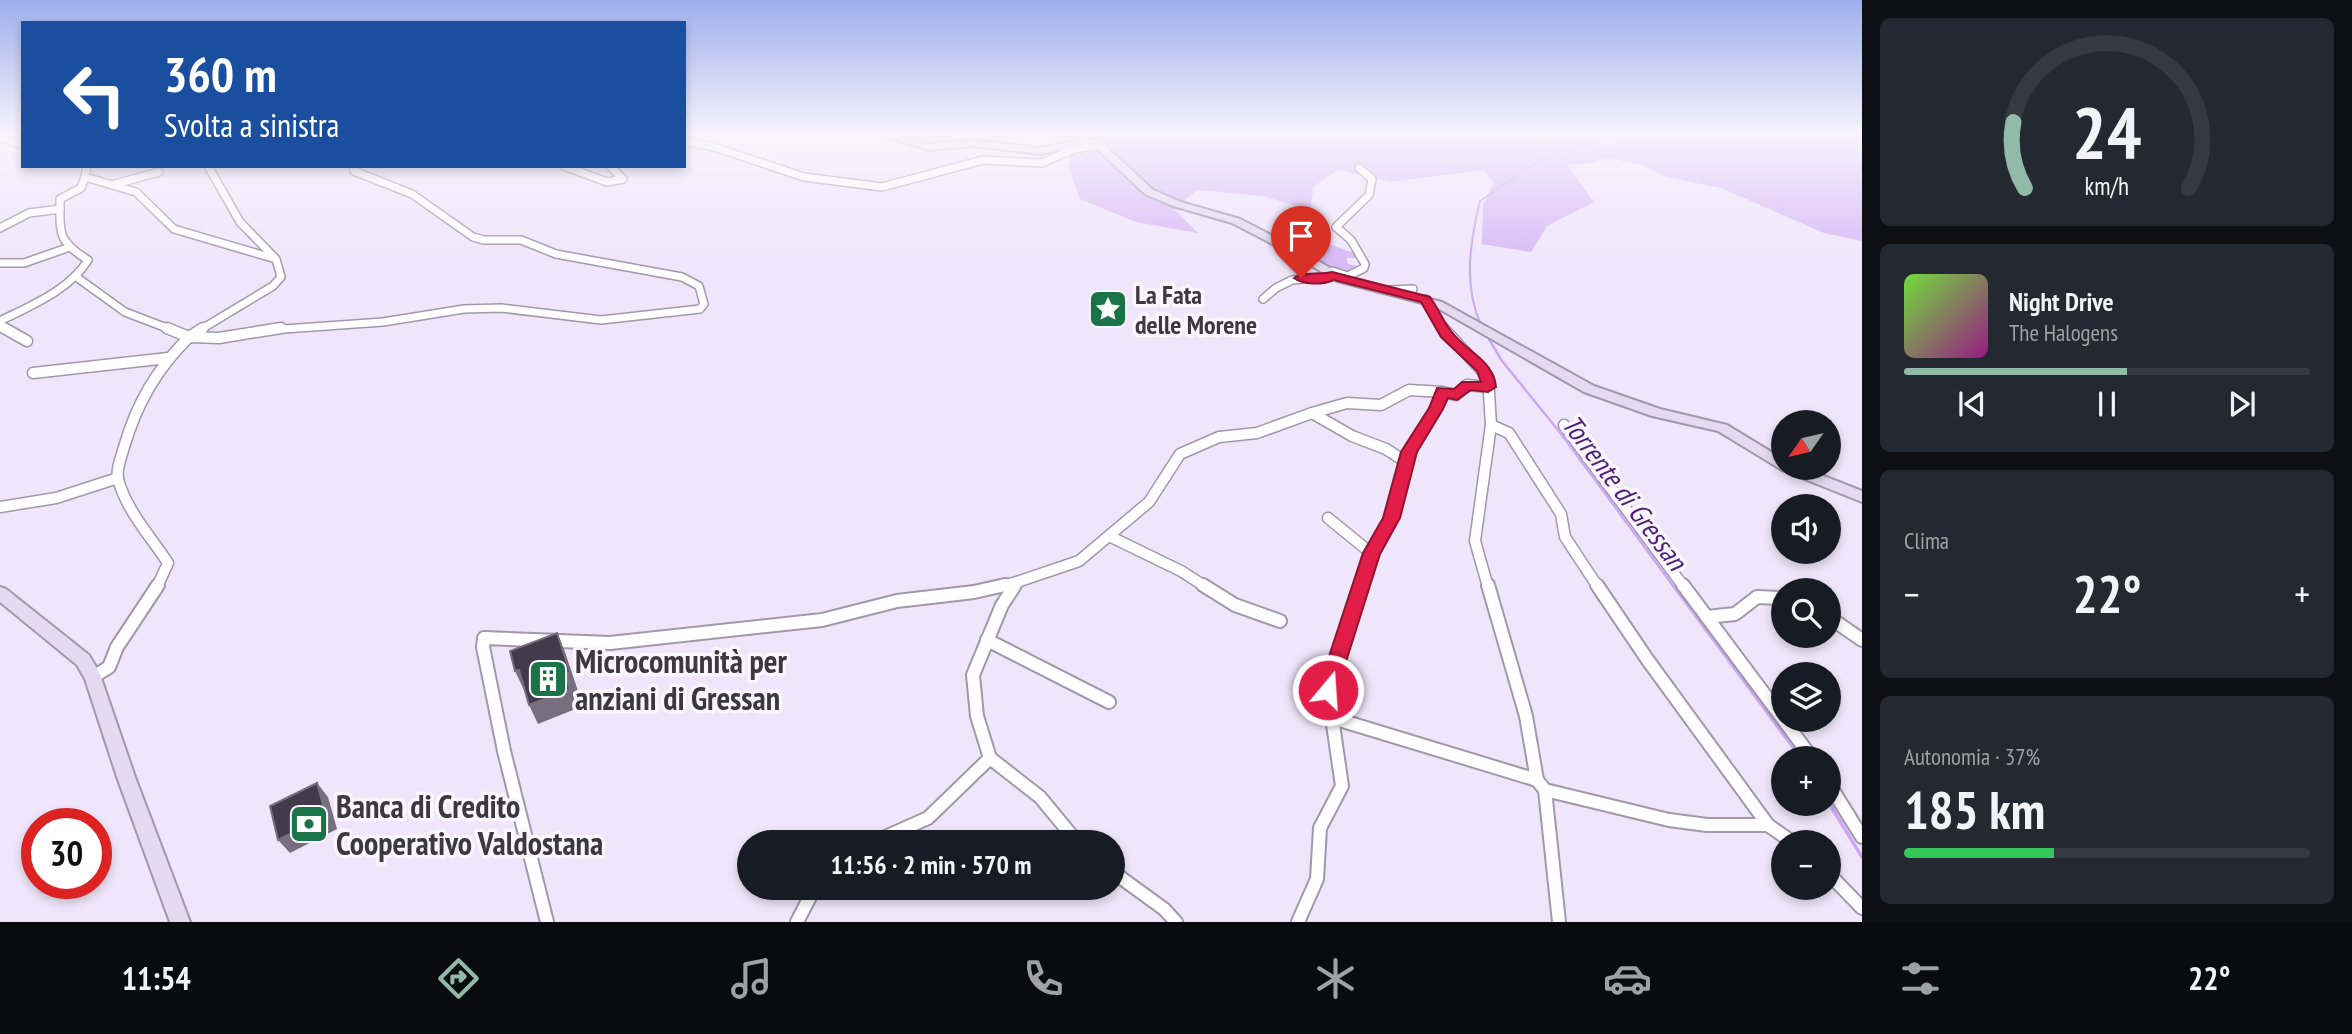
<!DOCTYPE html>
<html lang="it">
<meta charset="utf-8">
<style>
:root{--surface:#171b24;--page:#242831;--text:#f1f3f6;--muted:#9ea1a6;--line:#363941;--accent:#91baa8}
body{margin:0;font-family:"PT Sans Narrow",sans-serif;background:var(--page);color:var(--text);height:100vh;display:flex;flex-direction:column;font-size:26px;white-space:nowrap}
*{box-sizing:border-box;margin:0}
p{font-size:23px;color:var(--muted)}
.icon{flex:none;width:38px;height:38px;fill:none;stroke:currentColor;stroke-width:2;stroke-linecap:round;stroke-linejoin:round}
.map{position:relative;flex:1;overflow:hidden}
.sheet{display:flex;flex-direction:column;gap:18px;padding:18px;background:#0d0f14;width:490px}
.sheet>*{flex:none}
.banner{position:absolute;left:21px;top:21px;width:665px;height:147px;border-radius:0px;box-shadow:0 4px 10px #0003;background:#1a4fa0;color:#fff;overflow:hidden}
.needle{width:46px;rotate:236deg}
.tools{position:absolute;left:1771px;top:410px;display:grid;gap:14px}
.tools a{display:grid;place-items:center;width:70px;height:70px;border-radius:50%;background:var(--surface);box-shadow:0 4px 10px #0003;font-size:35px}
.speed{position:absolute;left:21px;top:808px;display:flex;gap:14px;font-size:35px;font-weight:700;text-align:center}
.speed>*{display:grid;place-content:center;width:91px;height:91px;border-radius:50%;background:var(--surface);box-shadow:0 4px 10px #0003;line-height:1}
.speed .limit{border:10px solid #d22;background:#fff;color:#111}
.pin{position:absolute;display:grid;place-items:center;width:60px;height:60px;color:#fff;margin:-72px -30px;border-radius:50% 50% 50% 0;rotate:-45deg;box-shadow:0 0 7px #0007}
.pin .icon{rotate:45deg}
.me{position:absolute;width:77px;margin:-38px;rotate:18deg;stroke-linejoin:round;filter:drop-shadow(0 0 5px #0008)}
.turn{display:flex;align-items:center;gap:24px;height:147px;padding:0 28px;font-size:32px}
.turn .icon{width:91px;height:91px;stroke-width:2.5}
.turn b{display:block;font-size:49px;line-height:60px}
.big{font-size:52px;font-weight:700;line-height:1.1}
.sheet .widget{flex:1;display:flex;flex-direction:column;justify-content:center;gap:10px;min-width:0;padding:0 24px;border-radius:10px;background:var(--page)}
.sheet .dial{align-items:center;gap:0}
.dial svg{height:182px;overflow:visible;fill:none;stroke:var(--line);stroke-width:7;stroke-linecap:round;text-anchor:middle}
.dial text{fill:var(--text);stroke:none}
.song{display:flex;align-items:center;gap:21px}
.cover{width:84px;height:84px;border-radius:10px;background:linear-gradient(135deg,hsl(100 70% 55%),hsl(310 70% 35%))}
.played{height:7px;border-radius:4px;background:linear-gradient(90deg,var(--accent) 55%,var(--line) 55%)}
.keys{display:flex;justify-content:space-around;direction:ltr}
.heat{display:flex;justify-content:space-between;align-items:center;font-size:38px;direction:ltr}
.charge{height:10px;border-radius:5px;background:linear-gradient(90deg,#34c759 37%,var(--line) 0)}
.trip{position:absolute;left:737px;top:830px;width:388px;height:70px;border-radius:35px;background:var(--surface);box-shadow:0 4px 10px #0003;font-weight:700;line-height:70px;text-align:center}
.tabs{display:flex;height:112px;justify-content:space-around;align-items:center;background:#090b0e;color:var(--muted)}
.tabs .icon{width:49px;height:49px}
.tabs .on{color:var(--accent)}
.tabs b{font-size:32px;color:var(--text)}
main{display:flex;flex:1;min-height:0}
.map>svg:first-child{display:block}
.green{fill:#d7baf6}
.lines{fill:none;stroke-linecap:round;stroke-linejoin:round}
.stream-far2{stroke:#cda7f3;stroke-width:2}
.stream-far1{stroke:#cda7f3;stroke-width:2.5}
.stream{stroke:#cda7f3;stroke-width:3.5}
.street-far2-casing{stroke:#a198ab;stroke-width:10}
.street-far1-casing{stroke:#a198ab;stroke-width:13}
.street-casing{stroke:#a198ab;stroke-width:16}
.secondary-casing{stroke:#a198ab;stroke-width:4}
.street-far2{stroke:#fff;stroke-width:7}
.street-far1{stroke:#fff;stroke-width:10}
.street{stroke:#fff;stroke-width:12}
.secondary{fill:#e5daef;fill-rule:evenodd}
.shaded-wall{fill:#776e80}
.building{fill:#433b4c;stroke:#776e80;stroke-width:2}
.route{fill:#e11d48;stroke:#92132f;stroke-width:2}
.labels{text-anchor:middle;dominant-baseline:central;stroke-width:7;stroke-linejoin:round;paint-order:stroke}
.poi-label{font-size:26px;font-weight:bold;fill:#3b3840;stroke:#faf6fe;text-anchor:start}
.water-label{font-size:28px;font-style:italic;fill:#512076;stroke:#faf6fe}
.near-poi-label{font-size:32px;font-weight:bold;fill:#3b3840;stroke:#faf6fe;text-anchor:start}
</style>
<main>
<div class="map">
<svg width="1862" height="922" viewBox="0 0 1862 922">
<rect width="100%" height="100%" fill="#f0e6fb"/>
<!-- green -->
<g class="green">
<path d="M 1073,134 L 1862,134 L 1862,241 L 1824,233 L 1721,188 L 1662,176 L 1644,165 L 1607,158 L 1591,163 L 1567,165 L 1594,202 L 1547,226 L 1531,252 L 1482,244 L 1483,205 L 1494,183 L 1484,170 L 1390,182 L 1338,170 L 1313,187 L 1311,210 L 1262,196 L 1197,190 L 1174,209 L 1198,233 L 1136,222 L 1080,199 L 1069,168 Z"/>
<path d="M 1299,233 L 1357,254 L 1357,258 L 1346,258 L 1348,264 L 1361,267 L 1351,273 L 1330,269 L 1289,244 L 1297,240 L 1292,237 Z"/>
</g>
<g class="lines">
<!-- stream-far2 -->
<path class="stream-far2" d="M 1481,325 C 1463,285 1470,242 1480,201 L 1543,158 L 1619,134"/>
<!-- stream-far1 -->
<path class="stream-far1" d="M 1486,334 L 1502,361 L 1562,435 L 1674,587"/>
<!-- stream -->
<g class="stream">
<path d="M 1673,585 L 1801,758"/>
<path d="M 1829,803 L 1862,857"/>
</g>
<!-- street-far2 casing -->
<g class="street-far2-casing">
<g id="street-far2">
<path d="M 0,138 L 23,145"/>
<path d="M 684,141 L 714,147 L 804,177 L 882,187 L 983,160 L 1042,163 L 1074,149 L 1102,145"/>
<path d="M 87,166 L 85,177 L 136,192 L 174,229 L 276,259 L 281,277 L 273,286 L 200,330"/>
<path d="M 208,166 L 240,222 L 275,258"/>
<path d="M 564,166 L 607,182 L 623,179 L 610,166"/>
<path d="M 115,184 L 159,172"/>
<path d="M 0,228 L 29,213 L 60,209"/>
<path d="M 0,263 L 24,263 L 67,248"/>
<path d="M 1332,271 L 1348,276 L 1364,268 L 1365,264 L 1351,240 L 1336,227 L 1369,195 L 1372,179 L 1359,168"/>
<path d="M 75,276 L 125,312 L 172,330"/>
<path d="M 1390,290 L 1413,289"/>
<path d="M 1263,299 L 1276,288 L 1292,280 L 1332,276"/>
<path d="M 1426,299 L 1444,330"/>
<path d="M 0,321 C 30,306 70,290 88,260 C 57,241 60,233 60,199 L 81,188 L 85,177"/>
<path d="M 0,326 L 8,330"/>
<path d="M 270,330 L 383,322 L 464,309 L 501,308 L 601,320 L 700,309 L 704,304 L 699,286 L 682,277 L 556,254 L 521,240 L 484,240 L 473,237 L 412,194 L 354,171 L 353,166"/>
</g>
</g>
<!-- street-far1 casing -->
<g class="street-far1-casing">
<g id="street-far1">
<path d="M 4,328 L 27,341"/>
<path d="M 203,328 L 189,337 L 219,338 L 281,328"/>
<path d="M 1443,328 L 1488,377 L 1491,425 L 1509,433 L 1561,514 L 1565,537 L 1598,587"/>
<path d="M 33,373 L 168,358"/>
<path d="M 1442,392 L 1456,395 L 1467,385 L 1488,387"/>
<path d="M 1564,425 L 1684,587"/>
<path d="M 0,507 L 56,498 L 118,478"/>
<path d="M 1328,518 L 1371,553"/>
<path d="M 1109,536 L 1181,571 L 1206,587"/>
<path d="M 157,587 L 168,563 C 151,537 126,510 118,479 C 116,469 121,458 124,447 C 137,403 156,370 189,337 L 167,328"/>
<path d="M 997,587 L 1017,582"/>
<path d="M 1014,587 L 1017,582 L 1079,561 L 1149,502 L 1180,454 L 1219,437 L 1257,433 L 1312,413"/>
<path d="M 1360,587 L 1371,553 L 1392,518 L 1409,452 L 1436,409 L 1442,392 L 1409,390 L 1381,405 L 1347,403 L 1312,413 L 1352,436 L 1386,449 L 1406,462"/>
<path d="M 1488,587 L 1475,541 L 1491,425"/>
</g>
</g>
<!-- street casing -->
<g class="street-casing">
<g id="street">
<path d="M 1015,585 L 1002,605 L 973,675 L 977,716 L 990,758 L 1040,797 L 1077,842"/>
<path d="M 1203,585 L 1235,605 L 1280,621"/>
<path d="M 1488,585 L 1526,716 L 1537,780 L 1545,790 L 1559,922"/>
<path d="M 1597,585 L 1647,659 L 1768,825 L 1792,842"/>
<path d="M 1683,585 L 1812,758"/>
<path d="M 1707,617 L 1735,614 L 1757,597 L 1783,598"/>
<path d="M 1829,617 L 1862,640"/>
<path d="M 987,640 L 1109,702"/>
<path d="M 93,677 L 109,667 L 117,647 L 158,585"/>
<path d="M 1333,718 L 1537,780"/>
<path d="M 1829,784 L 1862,837"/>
<path d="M 1545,790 L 1669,820 L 1707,825 L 1768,825"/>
<path d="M 874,842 L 928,818 L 990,758"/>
<path d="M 1113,872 L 1164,909 L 1176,922"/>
<path d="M 1829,874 L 1862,908"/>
<path d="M 547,922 L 504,751 L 483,647 L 484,638 L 610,643 L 822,620 L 897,601 L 974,592 L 1005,585"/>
<path d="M 797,922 L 815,887"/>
<path d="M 1298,922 L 1317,879 L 1320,828 L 1342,786 L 1328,690 L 1361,585"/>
</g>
</g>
<!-- secondary casing -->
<g class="secondary-casing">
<g id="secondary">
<path d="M 878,134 L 892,134 L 928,144 L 974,140 L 1040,148 L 1086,139 L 1100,141 L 1153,190 L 1181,202 L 1240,219 L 1298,249 L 1345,277 L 1442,302 L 1594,386 L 1660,409 L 1727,425 L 1783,459 L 1783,467 L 1801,467 L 1862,491 L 1862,502 L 1782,470 L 1718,431 L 1652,416 L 1584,392 L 1434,306 L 1337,281 L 1290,253 L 1232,223 L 1173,206 L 1145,194 L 1094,146 L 1086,145 L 1040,154 L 974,146 L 928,150 Z"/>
<path d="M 0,587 L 6,589 L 89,655 L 99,672 L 135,777 L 190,922 L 170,922 L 117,777 L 85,679 L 77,665 L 0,602 Z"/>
</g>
</g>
<!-- street-far2 -->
<use href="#street-far2" class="street-far2"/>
<!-- street-far1 -->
<use href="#street-far1" class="street-far1"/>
<!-- street -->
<use href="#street" class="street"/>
<!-- secondary -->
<use href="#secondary" class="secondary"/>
</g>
<!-- shaded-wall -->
<g class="shaded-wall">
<path d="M 557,633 L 565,652 L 578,691 L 573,693 L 578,708 L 538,724 L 529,705 Z"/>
<path d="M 519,670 L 524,690 L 515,671 Z"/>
<path d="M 317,783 L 328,797 L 337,829 L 290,853 L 278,840 Z"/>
</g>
<!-- building -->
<g class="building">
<path d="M 557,633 L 570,672 L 565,674 L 570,689 L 529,705 L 519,670 L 515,671 L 510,651 Z"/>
<path d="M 317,783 L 326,816 L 278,840 L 270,806 Z"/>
</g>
<!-- sky -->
<linearGradient id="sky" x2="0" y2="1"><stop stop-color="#9dafec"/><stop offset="0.51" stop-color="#f8f4fd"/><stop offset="1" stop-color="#f8f4fd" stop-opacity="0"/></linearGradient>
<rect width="1862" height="263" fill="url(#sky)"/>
<!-- route -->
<path class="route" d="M 1332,272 L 1430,297 C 1438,308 1443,321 1451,331 C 1465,351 1494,360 1496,387 L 1488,392 L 1471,390 L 1457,400 L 1448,398 L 1443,409 L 1417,452 L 1400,518 L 1380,554 L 1337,690 L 1335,696 L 1328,698 L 1321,696 L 1318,690 L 1363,553 L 1383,518 L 1401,452 L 1429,408 L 1437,388 L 1454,389 L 1462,382 L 1481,382 L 1477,371 L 1441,337 L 1421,302 L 1334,280 C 1323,285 1303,285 1294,278 C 1303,271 1321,275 1332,272 Z"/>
<!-- icons -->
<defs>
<g id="sight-square" transform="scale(2.0125)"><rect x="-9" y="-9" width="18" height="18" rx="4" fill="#1b7448" stroke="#faf6fe"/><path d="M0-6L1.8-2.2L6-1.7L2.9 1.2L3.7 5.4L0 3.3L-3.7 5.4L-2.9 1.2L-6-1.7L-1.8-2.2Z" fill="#fff"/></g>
<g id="building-square" transform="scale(2.0125)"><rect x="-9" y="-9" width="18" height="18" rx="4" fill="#1b7448" stroke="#faf6fe"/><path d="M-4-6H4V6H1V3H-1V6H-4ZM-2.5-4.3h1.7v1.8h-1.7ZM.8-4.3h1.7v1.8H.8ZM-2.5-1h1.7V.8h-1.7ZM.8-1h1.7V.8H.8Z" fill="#fff"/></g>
<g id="bank-square" transform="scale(2.0125)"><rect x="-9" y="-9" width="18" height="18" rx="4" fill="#1b7448" stroke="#faf6fe"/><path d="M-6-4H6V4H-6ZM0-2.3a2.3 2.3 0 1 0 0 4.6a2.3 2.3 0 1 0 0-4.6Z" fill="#fff"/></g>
</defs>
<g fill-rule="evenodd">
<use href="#sight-square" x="1108" y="309"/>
<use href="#building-square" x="548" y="679"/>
<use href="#bank-square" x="309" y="824"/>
</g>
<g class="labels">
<!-- poi labels -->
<g class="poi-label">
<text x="1135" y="294">La Fata<tspan x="1135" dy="30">delle Morene</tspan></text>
</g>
<!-- water labels -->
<g class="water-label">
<text transform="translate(1625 492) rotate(53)">Torrente di Gressan</text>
</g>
<!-- near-poi labels -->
<g class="near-poi-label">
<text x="575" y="661">Microcomunità per<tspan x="575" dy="37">anziani di Gressan</tspan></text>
<text x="336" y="806">Banca di Credito<tspan x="336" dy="37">Cooperativo Valdostana</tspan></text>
</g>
</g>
</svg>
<div class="tools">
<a><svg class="needle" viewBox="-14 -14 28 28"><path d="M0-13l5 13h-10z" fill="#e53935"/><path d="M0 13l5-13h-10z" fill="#9ea1a6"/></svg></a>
<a><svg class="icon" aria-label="sound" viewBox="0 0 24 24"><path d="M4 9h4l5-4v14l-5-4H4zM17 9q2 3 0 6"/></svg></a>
<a><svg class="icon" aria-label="search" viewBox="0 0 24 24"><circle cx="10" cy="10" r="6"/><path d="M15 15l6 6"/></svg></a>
<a><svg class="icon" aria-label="layers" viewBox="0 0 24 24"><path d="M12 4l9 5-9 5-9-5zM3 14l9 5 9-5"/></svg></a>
<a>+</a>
<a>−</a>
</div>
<div class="speed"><div class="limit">30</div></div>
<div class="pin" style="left:1301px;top:278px;background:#d93025"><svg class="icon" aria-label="arrive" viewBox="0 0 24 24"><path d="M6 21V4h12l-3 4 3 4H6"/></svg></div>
<svg class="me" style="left:1328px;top:690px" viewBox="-20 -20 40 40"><circle r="17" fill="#e11d48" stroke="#fff" stroke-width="3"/><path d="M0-11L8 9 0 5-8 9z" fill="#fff"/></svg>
<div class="trip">11:56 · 2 min · 570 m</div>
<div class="banner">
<div class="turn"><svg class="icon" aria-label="left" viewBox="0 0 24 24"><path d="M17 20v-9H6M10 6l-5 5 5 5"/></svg><div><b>360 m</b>Svolta a sinistra</div></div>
</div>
</div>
<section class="sheet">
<div class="widget dial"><svg viewBox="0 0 100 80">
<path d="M14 69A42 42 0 1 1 86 69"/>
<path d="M14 69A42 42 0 0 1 9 40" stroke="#91baa8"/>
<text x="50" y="56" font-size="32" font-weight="700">24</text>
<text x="50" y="72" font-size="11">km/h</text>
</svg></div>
<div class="widget">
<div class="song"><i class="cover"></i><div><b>Night Drive</b><p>The Halogens</p></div></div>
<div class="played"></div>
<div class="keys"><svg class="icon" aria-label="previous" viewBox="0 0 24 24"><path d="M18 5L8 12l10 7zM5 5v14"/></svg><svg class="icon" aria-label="pause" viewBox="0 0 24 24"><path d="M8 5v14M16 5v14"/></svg><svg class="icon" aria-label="next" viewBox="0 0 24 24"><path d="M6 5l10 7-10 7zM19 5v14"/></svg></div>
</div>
<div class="widget"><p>Clima</p>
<div class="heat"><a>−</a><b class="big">22°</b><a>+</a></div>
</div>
<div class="widget"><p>Autonomia · 37%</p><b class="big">185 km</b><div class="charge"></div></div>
</section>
</main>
<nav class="tabs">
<b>11:54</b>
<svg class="icon on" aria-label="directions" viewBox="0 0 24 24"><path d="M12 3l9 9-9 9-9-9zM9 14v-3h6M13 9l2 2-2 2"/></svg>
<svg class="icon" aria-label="music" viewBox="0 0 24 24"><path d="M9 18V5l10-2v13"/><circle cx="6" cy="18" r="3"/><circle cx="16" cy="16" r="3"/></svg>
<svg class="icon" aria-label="phone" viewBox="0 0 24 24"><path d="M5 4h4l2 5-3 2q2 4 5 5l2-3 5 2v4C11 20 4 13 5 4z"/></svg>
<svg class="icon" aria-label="climate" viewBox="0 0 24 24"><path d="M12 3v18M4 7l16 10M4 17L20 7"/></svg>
<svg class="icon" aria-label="car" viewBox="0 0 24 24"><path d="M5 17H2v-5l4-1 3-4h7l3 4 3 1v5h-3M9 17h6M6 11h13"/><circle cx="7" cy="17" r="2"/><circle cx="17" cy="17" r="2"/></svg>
<svg class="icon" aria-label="filters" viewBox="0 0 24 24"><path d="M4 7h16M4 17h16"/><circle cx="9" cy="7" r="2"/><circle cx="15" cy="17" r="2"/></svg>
<b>22°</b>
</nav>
